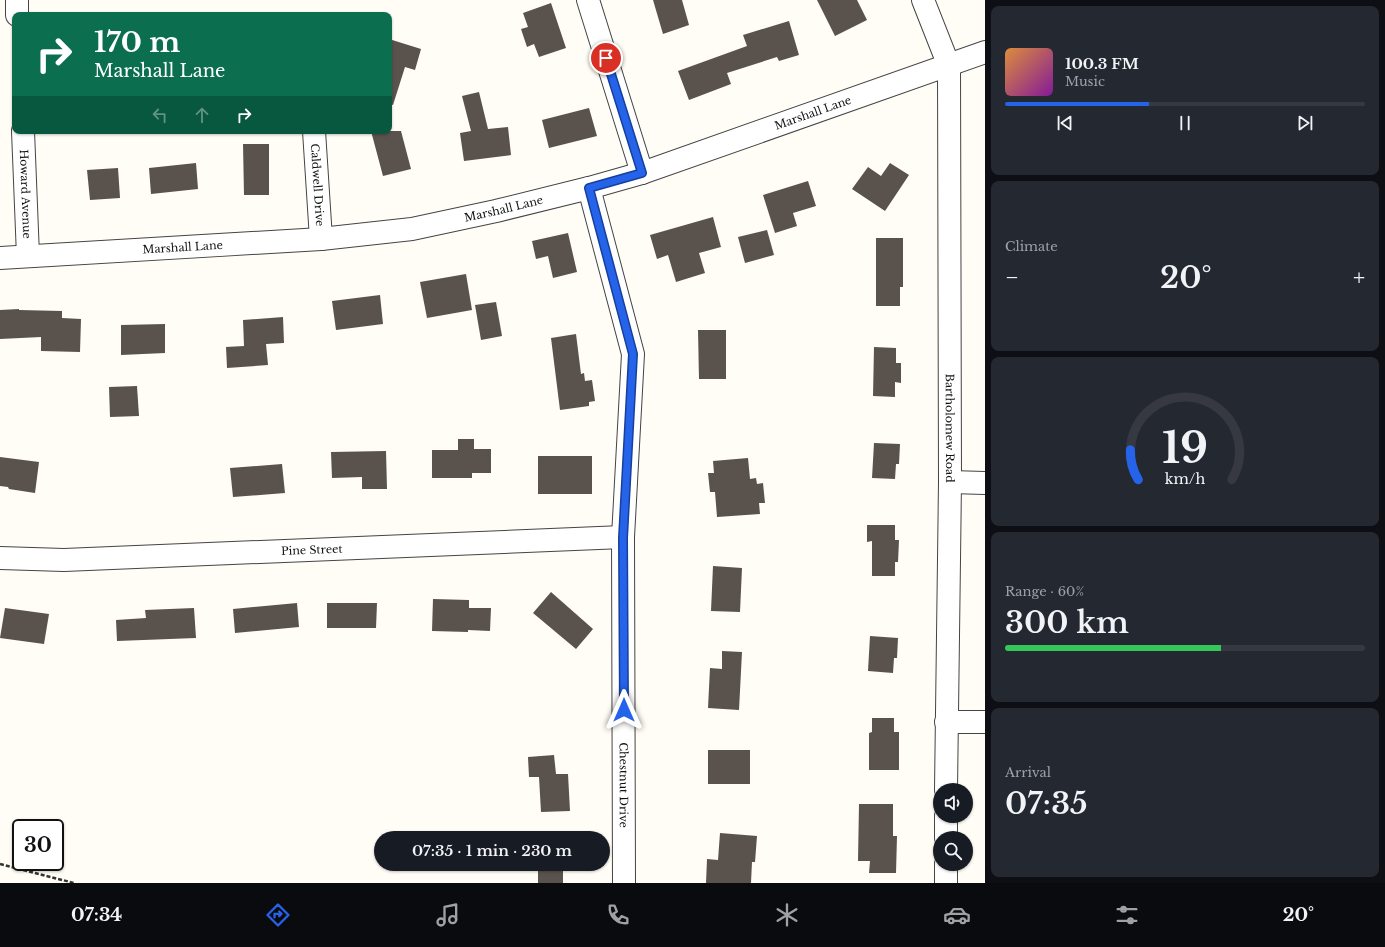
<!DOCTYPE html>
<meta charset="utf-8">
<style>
:root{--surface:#171b24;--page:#242831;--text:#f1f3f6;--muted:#9ea1a6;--line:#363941;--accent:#2563eb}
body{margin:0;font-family:"Libre Baskerville",serif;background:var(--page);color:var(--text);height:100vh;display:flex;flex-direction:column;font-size:15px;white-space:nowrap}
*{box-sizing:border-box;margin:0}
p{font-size:13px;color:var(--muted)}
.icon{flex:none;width:22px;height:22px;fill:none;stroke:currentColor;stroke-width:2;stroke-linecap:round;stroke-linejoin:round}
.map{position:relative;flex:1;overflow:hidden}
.panel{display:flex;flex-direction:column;gap:6px;padding:6px;background:#0d0f14;width:400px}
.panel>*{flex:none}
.banner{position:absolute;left:12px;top:12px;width:380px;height:122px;border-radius:8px;box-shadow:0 1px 3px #0004;background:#0b6e4f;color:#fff;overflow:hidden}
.fabs{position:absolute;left:933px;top:783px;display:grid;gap:8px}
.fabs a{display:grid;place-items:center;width:40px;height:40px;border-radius:50%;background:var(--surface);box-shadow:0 1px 3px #0004;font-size:20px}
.speed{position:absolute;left:12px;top:819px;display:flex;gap:8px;font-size:20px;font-weight:700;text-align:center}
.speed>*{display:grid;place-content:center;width:52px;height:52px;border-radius:50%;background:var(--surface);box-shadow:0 1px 3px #0004;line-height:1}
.speed .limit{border:2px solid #111;border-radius:6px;background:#fff;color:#111}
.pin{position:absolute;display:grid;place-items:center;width:34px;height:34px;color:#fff;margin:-17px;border:2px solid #fff;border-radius:50%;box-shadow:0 1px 4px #0007}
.me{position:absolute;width:44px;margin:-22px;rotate:0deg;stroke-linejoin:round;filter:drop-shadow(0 0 3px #0008)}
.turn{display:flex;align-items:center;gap:14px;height:84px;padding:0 16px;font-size:18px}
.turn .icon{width:52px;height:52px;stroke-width:2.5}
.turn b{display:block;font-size:28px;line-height:34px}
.lanes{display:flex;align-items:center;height:38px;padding:0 16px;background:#0003;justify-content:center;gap:20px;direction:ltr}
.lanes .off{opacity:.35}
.big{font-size:30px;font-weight:600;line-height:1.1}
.panel .card{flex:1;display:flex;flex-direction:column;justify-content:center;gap:6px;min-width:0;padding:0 14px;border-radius:8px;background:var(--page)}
.panel .dial{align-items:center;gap:0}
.dial svg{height:104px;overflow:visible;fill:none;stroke:var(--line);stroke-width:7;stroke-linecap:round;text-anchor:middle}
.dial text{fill:var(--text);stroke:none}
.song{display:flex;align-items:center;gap:12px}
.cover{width:48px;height:48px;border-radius:6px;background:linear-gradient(135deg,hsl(30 70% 55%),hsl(290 70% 35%))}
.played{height:4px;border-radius:2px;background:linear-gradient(90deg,var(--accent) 40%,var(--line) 40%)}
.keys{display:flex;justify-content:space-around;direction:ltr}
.heat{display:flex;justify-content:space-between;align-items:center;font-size:22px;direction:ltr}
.charge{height:6px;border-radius:3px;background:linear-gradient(90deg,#34c759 60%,var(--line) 0)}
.trip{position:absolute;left:374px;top:831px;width:236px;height:40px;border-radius:20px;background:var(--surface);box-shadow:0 1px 3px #0004;font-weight:600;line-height:40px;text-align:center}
.tabs{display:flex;height:64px;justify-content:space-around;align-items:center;background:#090b0e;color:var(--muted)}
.tabs .icon{width:28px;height:28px}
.tabs .on{color:var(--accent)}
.tabs b{font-size:18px;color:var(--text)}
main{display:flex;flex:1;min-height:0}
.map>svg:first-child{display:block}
.building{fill:#5a524d}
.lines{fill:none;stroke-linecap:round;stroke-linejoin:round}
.minor-casing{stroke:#444;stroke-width:24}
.path{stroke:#333;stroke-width:2.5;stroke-dasharray:4 2;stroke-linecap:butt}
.minor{stroke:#fff;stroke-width:22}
.route-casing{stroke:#184099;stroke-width:10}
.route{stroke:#2563eb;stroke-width:7}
.labels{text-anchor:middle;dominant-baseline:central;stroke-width:4;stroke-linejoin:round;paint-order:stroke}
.street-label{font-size:11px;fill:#111;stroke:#fff}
</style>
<main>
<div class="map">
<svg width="985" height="883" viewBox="0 0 985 883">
<rect width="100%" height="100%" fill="#fffdf5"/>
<!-- building -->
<g class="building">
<path d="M 653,0 L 682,0 L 689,25 L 663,34 Z"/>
<path d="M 817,0 L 857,0 L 867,20 L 835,36 Z"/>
<path d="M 551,3 L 566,48 L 539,57 L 534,44 L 527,47 L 521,29 L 528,27 L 523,13 Z"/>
<path d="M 789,21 L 799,55 L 779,61 L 777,57 L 727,73 L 731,84 L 689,100 L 678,71 L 747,46 L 743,35 Z"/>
<path d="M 389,39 L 421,49 L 415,70 L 405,67 L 393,105 L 389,104 Z"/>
<path d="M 479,92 L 488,129 L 508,127 L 511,155 L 464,161 L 460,133 L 471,131 L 462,96 Z"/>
<path d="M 589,108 L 597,136 L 549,148 L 542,120 Z"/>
<path d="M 371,131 L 401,131 L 411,169 L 383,176 Z"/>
<path d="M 243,144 L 269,144 L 269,195 L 244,195 Z"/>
<path d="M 196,163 L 198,189 L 151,194 L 149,168 Z"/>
<path d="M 890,163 L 909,175 L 885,211 L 852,189 L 868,167 L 881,176 Z"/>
<path d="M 118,168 L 120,198 L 90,200 L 87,170 Z"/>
<path d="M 808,181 L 816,206 L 793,213 L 797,226 L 775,233 L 763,195 Z"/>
<path d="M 713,217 L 721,247 L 699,253 L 705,273 L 676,282 L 668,255 L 657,259 L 650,235 Z"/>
<path d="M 767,230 L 774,255 L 745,263 L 738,237 Z"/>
<path d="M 568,233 L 577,272 L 553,278 L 548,256 L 536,259 L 532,241 Z"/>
<path d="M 876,238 L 903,238 L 903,287 L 900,287 L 900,306 L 876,306 Z"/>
<path d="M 466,274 L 472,310 L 427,318 L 420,282 Z"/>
<path d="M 380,295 L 383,324 L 336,330 L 332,301 Z"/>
<path d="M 496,302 L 502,336 L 481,340 L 475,305 Z"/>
<path d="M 19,309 L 19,310 L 62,311 L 62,318 L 81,319 L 80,352 L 41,351 L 41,337 L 0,339 L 0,310 Z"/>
<path d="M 283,317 L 284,343 L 266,344 L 268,365 L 227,368 L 226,347 L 244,346 L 243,320 Z"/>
<path d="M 165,324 L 165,353 L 121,355 L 121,325 Z"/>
<path d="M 698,330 L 726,330 L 726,379 L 699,379 Z"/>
<path d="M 576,334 L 581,374 L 584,373 L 585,381 L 592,380 L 595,401 L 589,402 L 589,406 L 560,410 L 551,338 Z"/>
<path d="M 874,347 L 896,348 L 896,363 L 901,363 L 901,383 L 895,382 L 895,397 L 873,396 Z"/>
<path d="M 137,386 L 139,416 L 110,417 L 109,387 Z"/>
<path d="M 458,439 L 474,439 L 474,449 L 491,449 L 491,473 L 472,473 L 472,478 L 432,478 L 432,450 L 458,450 Z"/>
<path d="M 874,443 L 900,444 L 899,464 L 896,464 L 895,479 L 872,478 Z"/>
<path d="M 386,451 L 387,489 L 362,489 L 362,477 L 332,478 L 331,452 Z"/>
<rect x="538" y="456" width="54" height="38"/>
<path d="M 0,457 L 39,462 L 35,493 L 9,489 L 8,487 L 0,486 Z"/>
<path d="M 748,458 L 750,479 L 756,478 L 757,484 L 763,483 L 765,503 L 759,503 L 760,514 L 717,517 L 715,492 L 710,492 L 708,473 L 714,473 L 713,461 Z"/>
<path d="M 282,464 L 285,493 L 233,497 L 230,468 Z"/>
<path d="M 867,525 L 895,525 L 895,540 L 899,540 L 898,562 L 895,562 L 895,576 L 872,576 L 872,541 L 867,542 Z"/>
<path d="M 713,566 L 742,568 L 740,612 L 711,611 Z"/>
<path d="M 551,592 L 593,629 L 576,649 L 533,613 Z"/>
<path d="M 433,599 L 469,600 L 469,608 L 491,608 L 490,631 L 468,630 L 468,632 L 432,631 Z"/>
<path d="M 297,603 L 299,627 L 235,633 L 233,609 Z"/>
<path d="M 327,603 L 377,603 L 376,628 L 327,628 Z"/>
<path d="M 5,608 L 49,614 L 44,644 L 0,638 Z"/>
<path d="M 194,608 L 196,638 L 117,641 L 116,620 L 146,618 L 145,610 Z"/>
<path d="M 870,636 L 898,638 L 897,658 L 894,658 L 893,673 L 868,671 Z"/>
<path d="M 722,651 L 742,652 L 739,710 L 708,708 L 710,668 L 722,669 Z"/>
<path d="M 872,718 L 894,718 L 894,732 L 899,732 L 899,770 L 869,770 L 869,733 L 872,732 Z"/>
<rect x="708" y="750" width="42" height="34"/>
<path d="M 554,755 L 556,774 L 568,774 L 570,811 L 541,812 L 539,777 L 529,777 L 528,757 Z"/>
<path d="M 859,804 L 893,804 L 893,836 L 897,836 L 896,873 L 869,873 L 870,861 L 858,861 Z"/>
<path d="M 720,833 L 757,836 L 755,862 L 752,862 L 751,883 L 706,883 L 707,859 L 718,860 Z"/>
<rect x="538" y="864" width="25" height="19"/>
</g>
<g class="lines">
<!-- minor casing -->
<g class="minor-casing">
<g id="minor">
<path d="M 17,0 L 17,15"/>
<path d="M 588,0 L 642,173"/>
<path id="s1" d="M 923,0 L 949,66 L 950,482 L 946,790"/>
<path id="s2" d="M 23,131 L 28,256"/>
<path id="s3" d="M 314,131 L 321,239"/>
<path id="s4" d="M 589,188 L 633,354 L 623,537 L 624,883"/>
<path id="s5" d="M 0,258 L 321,239 L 412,229 L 496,211 L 589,188 L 642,173 L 985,52"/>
<path d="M 950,482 L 985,483"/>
<path id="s6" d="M 0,558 L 64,560 L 623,537"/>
<path d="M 946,722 L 985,722"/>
<path d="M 946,838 L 946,816"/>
<path d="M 946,883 L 946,864"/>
</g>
</g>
<!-- path -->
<path class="path" d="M 0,864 L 74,883"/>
<!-- minor -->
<use href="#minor" class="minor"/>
</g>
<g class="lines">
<!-- route casing -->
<g class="route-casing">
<path id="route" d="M 606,58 L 642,173 L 589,188 L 633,354 L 623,538 L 624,710"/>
</g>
<!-- route -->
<use href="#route" class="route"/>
</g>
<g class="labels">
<!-- street labels -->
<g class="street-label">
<text stroke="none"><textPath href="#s5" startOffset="831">Marshall Lane</textPath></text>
<text stroke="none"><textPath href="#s3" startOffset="54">Caldwell Drive</textPath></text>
<text stroke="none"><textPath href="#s2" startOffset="63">Howard Avenue</textPath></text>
<text stroke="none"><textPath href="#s5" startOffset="507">Marshall Lane</textPath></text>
<text stroke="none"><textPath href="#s5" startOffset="183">Marshall Lane</textPath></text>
<text stroke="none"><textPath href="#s1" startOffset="433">Bartholomew Road</textPath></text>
<text stroke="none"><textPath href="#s6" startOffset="312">Pine Street</textPath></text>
<text stroke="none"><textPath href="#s4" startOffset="603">Chestnut Drive</textPath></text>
</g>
</g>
</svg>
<div class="fabs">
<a><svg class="icon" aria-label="sound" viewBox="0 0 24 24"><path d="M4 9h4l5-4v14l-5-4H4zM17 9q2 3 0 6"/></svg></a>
<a><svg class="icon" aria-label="search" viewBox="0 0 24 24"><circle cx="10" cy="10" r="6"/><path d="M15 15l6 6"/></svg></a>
</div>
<div class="speed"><div class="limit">30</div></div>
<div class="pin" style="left:606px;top:58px;background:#d93025"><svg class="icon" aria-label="arrive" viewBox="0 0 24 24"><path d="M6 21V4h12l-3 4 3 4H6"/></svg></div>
<svg class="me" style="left:624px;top:710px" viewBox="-20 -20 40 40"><path d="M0-17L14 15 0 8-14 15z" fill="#2563eb" stroke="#fff" stroke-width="4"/></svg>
<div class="trip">07:35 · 1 min · 230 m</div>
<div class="banner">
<div class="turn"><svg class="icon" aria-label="right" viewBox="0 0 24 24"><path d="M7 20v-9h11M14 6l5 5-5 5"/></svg><div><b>170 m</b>Marshall Lane</div></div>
<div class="lanes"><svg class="icon off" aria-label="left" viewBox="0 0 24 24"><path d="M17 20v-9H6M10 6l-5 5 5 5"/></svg><svg class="icon off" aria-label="ahead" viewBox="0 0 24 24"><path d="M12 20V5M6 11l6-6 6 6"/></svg><svg class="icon" aria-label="right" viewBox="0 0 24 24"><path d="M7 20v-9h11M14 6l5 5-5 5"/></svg></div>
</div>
</div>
<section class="panel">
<div class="card">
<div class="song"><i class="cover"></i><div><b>100.3 FM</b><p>Music</p></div></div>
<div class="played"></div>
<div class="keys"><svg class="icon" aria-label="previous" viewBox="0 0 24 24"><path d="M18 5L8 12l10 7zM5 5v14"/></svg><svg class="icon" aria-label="pause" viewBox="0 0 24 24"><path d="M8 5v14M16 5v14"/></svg><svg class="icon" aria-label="next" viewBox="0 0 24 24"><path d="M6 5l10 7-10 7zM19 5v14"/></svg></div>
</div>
<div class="card"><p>Climate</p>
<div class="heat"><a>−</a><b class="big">20°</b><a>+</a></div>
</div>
<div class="card dial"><svg viewBox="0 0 100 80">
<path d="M14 69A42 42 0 1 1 86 69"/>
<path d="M14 69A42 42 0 0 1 8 46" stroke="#2563eb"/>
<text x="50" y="56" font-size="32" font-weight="700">19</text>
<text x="50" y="72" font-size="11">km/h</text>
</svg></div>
<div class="card"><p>Range · 60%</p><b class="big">300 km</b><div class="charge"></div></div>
<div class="card"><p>Arrival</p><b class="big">07:35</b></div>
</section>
</main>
<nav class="tabs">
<b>07:34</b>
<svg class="icon on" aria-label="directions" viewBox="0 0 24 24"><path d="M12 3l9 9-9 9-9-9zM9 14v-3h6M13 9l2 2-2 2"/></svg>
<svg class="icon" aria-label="music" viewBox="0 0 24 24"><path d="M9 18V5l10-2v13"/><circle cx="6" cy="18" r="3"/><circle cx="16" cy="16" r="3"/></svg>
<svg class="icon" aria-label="phone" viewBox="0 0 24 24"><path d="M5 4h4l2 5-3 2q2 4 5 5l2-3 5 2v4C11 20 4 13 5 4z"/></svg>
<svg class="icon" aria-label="climate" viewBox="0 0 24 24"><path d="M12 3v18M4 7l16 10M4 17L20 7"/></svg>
<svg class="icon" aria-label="car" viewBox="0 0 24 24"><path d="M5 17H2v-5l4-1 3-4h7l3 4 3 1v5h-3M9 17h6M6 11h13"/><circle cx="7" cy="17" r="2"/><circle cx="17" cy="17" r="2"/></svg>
<svg class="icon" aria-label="filters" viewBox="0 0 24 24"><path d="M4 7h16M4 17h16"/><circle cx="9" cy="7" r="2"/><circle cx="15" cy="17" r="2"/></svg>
<b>20°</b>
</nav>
